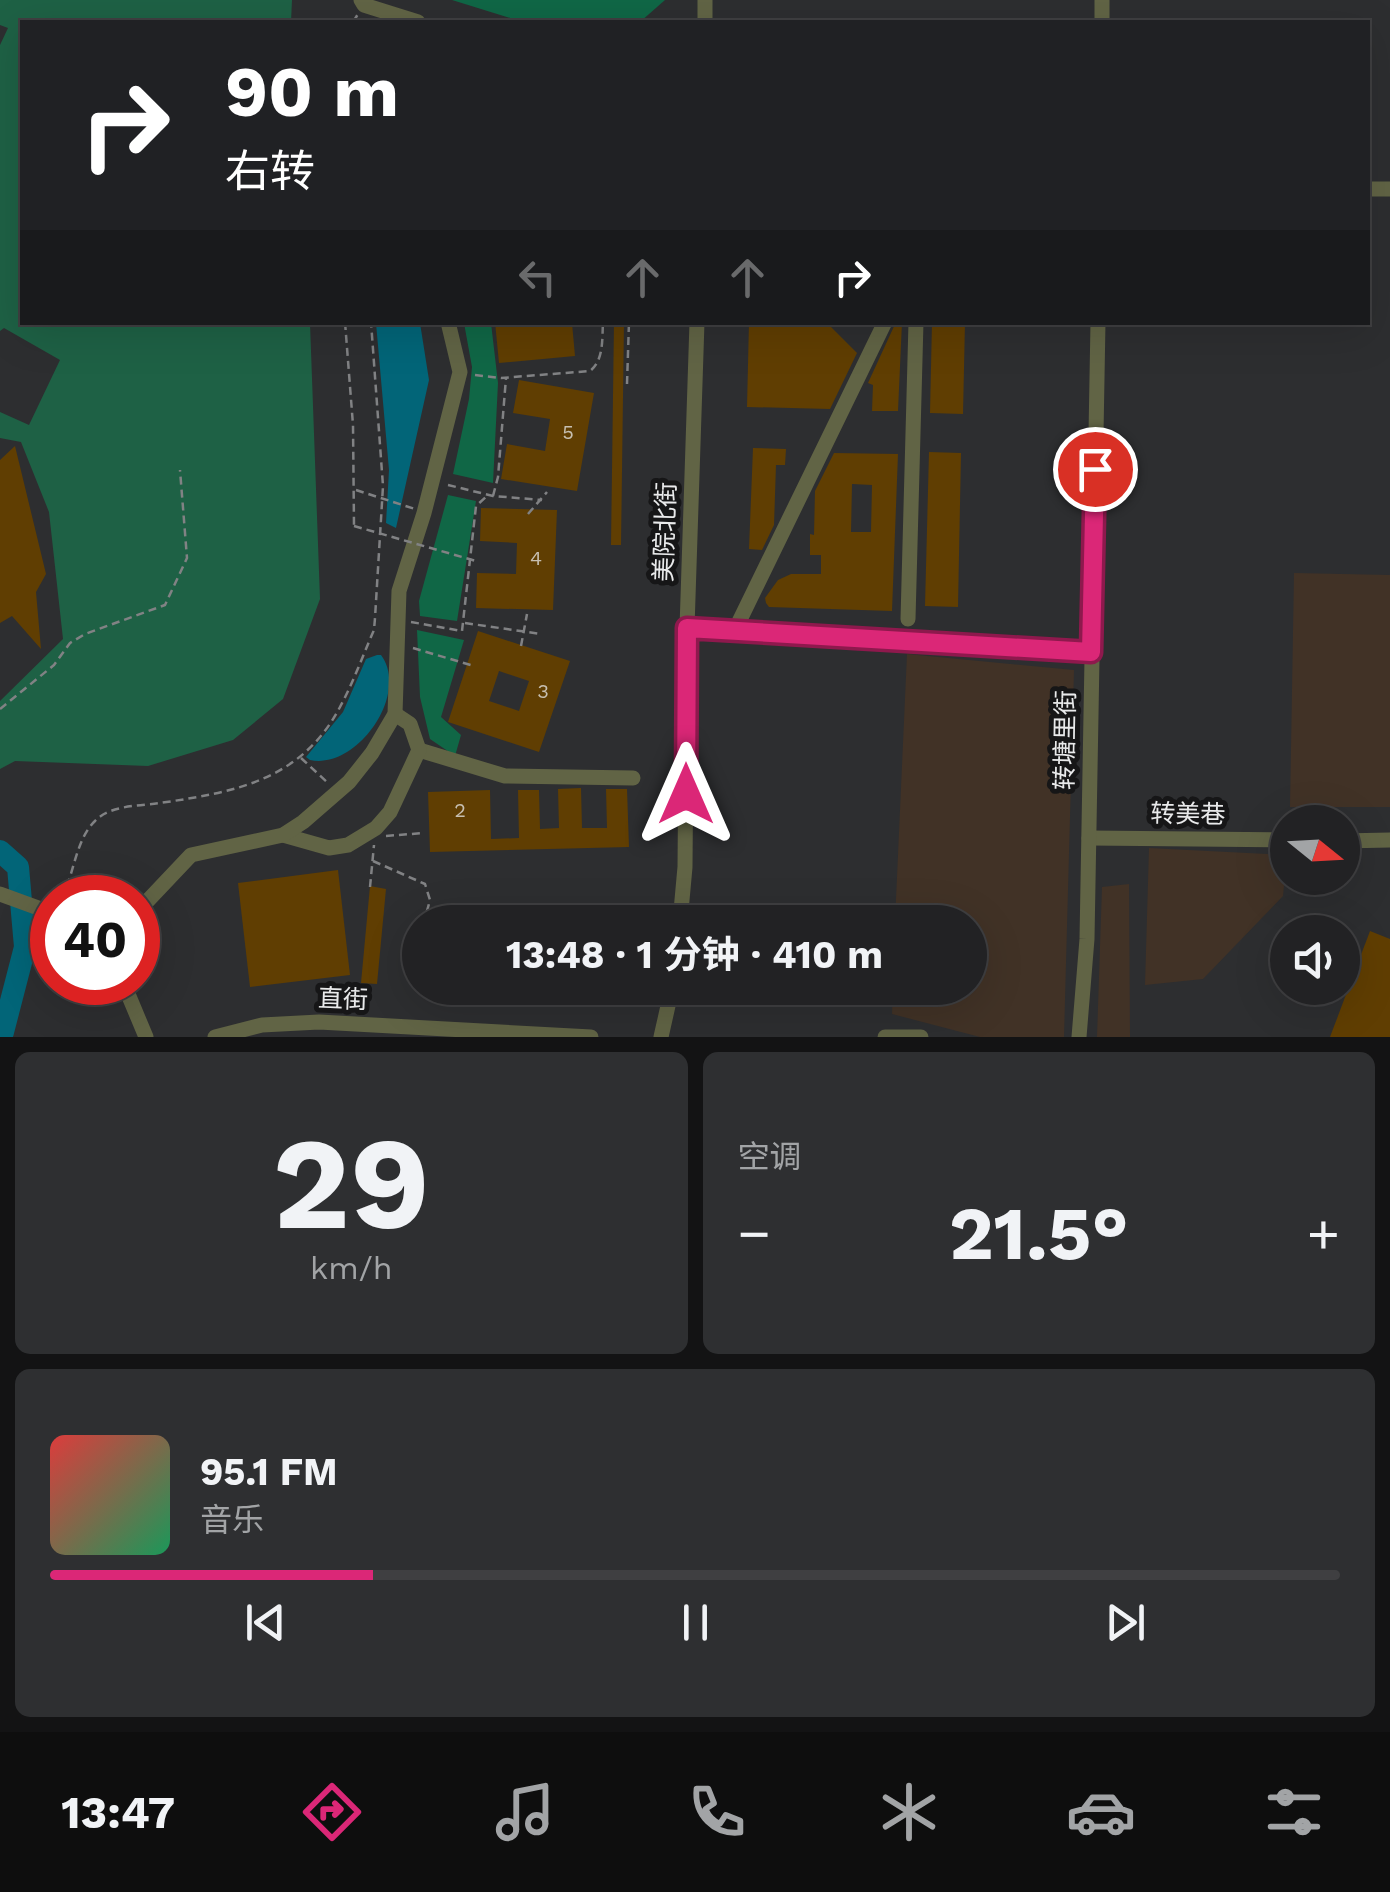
<!DOCTYPE html>
<html lang="zh">
<meta charset="utf-8">
<style>
:root{--surface:#222224;--page:#2e2f31;--text:#f1f3f6;--muted:#a2a4a6;--line:#3f3f41;--accent:#db2777}
body{margin:0;font-family:"Work Sans","Noto Sans SC",sans-serif;background:var(--page);color:var(--text);height:100vh;display:flex;flex-direction:column;font-size:38px;white-space:nowrap}
*{box-sizing:border-box;margin:0}
p{font-size:32px;color:var(--muted)}
.icon{flex:none;width:55px;height:55px;fill:none;stroke:currentColor;stroke-width:2;stroke-linecap:round;stroke-linejoin:round}
.map{position:relative;height:1037px;overflow:hidden}
.side{display:flex;flex-direction:column;gap:15px;padding:15px;background:#131314;flex:1}
.side>*{flex:none}
.guide{position:absolute;left:20px;top:20px;width:1350px;height:305px;border-radius:0px;box-shadow:0 10px 40px #0002,0 0 0 2px var(--line);background:#202124;color:#fff;overflow:hidden}
.needle{width:65px;rotate:108deg}
.controls{position:absolute;left:1270px;top:805px;display:grid;gap:20px}
.controls a{display:grid;place-items:center;width:90px;height:90px;border-radius:50%;background:var(--surface);box-shadow:0 10px 40px #0002,0 0 0 2px var(--line);font-size:50px}
.speed{position:absolute;left:30px;top:875px;display:flex;gap:20px;font-size:50px;font-weight:700;text-align:center}
.speed>*{display:grid;place-content:center;width:130px;height:130px;border-radius:50%;background:var(--surface);box-shadow:0 10px 40px #0002,0 0 0 2px var(--line);line-height:1}
.speed .limit{border:15px solid #d22;background:#fff;color:#111}
.pin{position:absolute;display:grid;place-items:center;width:85px;height:85px;color:#fff;margin:-42px;border:5px solid #fff;border-radius:50%;box-shadow:0 2px 10px #0007}
.me{position:absolute;width:110px;margin:-55px;rotate:0deg;stroke-linejoin:round;filter:drop-shadow(0 0 8px #0008)}
.turn{display:flex;align-items:center;gap:35px;height:210px;padding:0 40px;font-size:45px}
.turn .icon{width:130px;height:130px;stroke-width:2.5}
.turn b{display:block;font-size:70px;line-height:85px}
.lanes{display:flex;align-items:center;height:95px;padding:0 40px;background:#0003;justify-content:center;gap:50px;direction:ltr}
.lanes .off{opacity:.35}
.big{font-size:75px;font-weight:700;line-height:1.1}
.side .tile{flex:1;display:flex;flex-direction:column;justify-content:center;gap:15px;min-width:0;padding:0 35px;border-radius:15px;background:var(--page)}
.side .dial{align-items:center;gap:0}
.dial b{font-size:130px;line-height:1}
.song{display:flex;align-items:center;gap:30px}
.cover{width:120px;height:120px;border-radius:15px;background:linear-gradient(135deg,hsl(0 70% 55%),hsl(150 70% 35%))}
.played{height:10px;border-radius:5px;background:linear-gradient(90deg,var(--accent) 25%,var(--line) 25%)}
.keys{display:flex;justify-content:space-around;direction:ltr}
.heat{display:flex;justify-content:space-between;align-items:center;font-size:55px;direction:ltr}
.side .tiles{flex:1;display:grid;gap:15px;grid-template-columns:1fr 1fr}
.tile:last-child{grid-column:span 2}
.trip{position:absolute;left:402px;top:905px;width:585px;height:100px;border-radius:50px;background:var(--surface);box-shadow:0 10px 40px #0002,0 0 0 2px var(--line);font-weight:700;line-height:100px;text-align:center}
.dock{display:flex;height:160px;justify-content:space-around;align-items:center;background:#0e0e0e;color:var(--muted)}
.dock .icon{width:70px;height:70px}
.dock .current{color:var(--accent)}
.dock b{font-size:45px;color:var(--text)}
.map>svg:first-child{display:block}
.commercial{fill:#413226}
.green{fill:#106746}
.forest{fill:#1e6145}
.water{fill:#026578}
.lines{fill:none;stroke-linecap:round;stroke-linejoin:round}
.river{stroke:#026578;stroke-width:22}
.building{fill:#603e02;fill-rule:evenodd}
.path{stroke:#818284;stroke-width:2.5;stroke-dasharray:8 5;stroke-linecap:butt}
.minor{stroke:#616445;stroke-width:15}
.path-bridge{stroke:#818284;stroke-width:2.5;stroke-dasharray:8 5;stroke-linecap:butt}
.route-casing{stroke:#8e194d;stroke-width:25}
.route{stroke:#db2777;stroke-width:18}
.labels{text-anchor:middle;dominant-baseline:central;stroke-width:10;stroke-linejoin:round;paint-order:stroke}
.number-label{font-size:20px;fill:#c7bfb1}
.street-label{font-size:25px;fill:#e9eaeb;stroke:#161617}
</style>
<div class="map">
<svg width="1390" height="1037" viewBox="0 0 1390 1037">
<rect width="100%" height="100%" fill="#2d2e30"/>
<!-- commercial -->
<g class="commercial">
<path d="M 1294,573 L 1390,575 L 1390,807 L 1290,807 Z"/>
<path d="M 907,654 L 1074,670 L 1064,1037 L 980,1037 L 892,1014 L 893,988 L 970,988 L 970,922 L 895,922 Z"/>
<path d="M 1149,848 L 1287,855 L 1283,896 L 1203,979 L 1145,985 Z"/>
<path d="M 1129,884 L 1130,1037 L 1097,1037 L 1102,887 Z"/>
</g>
<!-- green -->
<g class="green">
<path d="M 452,0 L 665,0 L 640,22 L 523,22 Z"/>
<path d="M 464,323 L 491,323 L 498,383 L 493,483 L 453,474 L 469,399 L 472,367 Z"/>
<path d="M 448,495 L 476,501 L 457,621 L 420,616 L 419,601 Z"/>
<path d="M 417,630 L 464,640 L 441,717 L 461,735 L 455,756 L 430,739 L 420,697 Z"/>
</g>
<!-- forest -->
<path class="forest" d="M 0,0 L 292,0 L 291,22 L 22,22 L 22,322 L 310,323 L 320,599 L 283,699 L 233,740 L 148,766 L 15,761 L 0,769 L 0,701 L 63,639 L 49,512 L 21,442 L 0,438 L 0,412 L 29,425 L 60,360 L 4,328 L 0,331 L 0,45 L 8,28 L 0,25 Z"/>
<!-- water -->
<g class="water">
<path d="M 376,323 L 420,323 L 429,380 L 396,528 L 386,523 L 389,470 Z"/>
<path d="M 377,655 L 381,655 C 410,694 357,770 310,760 L 306,757 L 343,712 L 366,659 Z"/>
</g>
<g class="lines">
<!-- river -->
<path class="river" d="M 0,851 L 18,867 L 25,947 L 3,1032"/>
</g>
<!-- building -->
<g class="building">
<path d="M 495,322 L 534,322 L 534,326 L 572,323 L 575,356 L 499,363 Z"/>
<path d="M 614,322 L 624,322 L 621,545 L 611,545 Z"/>
<path d="M 749,322 L 826,322 L 857,353 L 830,409 L 747,407 Z"/>
<path d="M 896,322 L 902,322 L 898,411 L 872,411 L 873,385 L 868,383 Z"/>
<path d="M 932,322 L 965,322 L 963,414 L 930,413 Z"/>
<path d="M 519,380 L 594,393 L 577,491 L 501,479 L 507,444 L 545,451 L 550,419 L 513,413 Z"/>
<path d="M 15,446 L 46,574 L 36,592 L 41,649 L 12,616 L 0,623 L 0,460 Z"/>
<path d="M 753,448 L 786,449 L 785,465 L 776,465 L 774,525 L 762,550 L 749,549 Z"/>
<path d="M 929,452 L 961,453 L 958,607 L 925,606 Z"/>
<path d="M 834,453 L 898,454 L 892,611 L 769,607 L 766,603 L 765,598 L 778,580 L 791,574 L 821,574 L 821,555 L 810,555 L 810,534 L 814,535 L 815,491 ZM 852,484 L 872,485 L 871,532 L 851,532 Z"/>
<path d="M 481,508 L 557,510 L 553,610 L 476,608 L 477,573 L 516,574 L 517,543 L 480,541 Z"/>
<path d="M 478,631 L 570,661 L 539,752 L 448,722 ZM 499,671 L 529,681 L 519,711 L 489,701 Z"/>
<path d="M 581,788 L 582,828 L 607,828 L 606,789 L 627,789 L 629,847 L 430,852 L 428,792 L 490,790 L 491,839 L 519,838 L 518,790 L 539,790 L 540,829 L 559,828 L 558,789 Z"/>
<path d="M 338,870 L 350,975 L 250,987 L 238,883 Z"/>
<path d="M 370,886 L 386,889 L 377,984 L 361,983 Z"/>
<path d="M 1370,931 L 1390,939 L 1390,1037 L 1330,1037 Z"/>
</g>
<g class="lines">
<!-- path -->
<g class="path">
<path d="M 353,22 L 358,14"/>
<path d="M 345,322 L 353,425 L 354,526"/>
<path d="M 475,375 L 501,378 L 590,371 C 604,360 602,339 603,322"/>
<path d="M 627,384 L 629,322"/>
<path d="M 448,485 L 493,496 L 542,500"/>
<path d="M 493,496 L 498,477 L 506,378"/>
<path d="M 528,514 L 547,492"/>
<path d="M 411,622 L 462,631 L 476,506 L 488,495"/>
<path d="M 465,623 L 541,634"/>
<path d="M 413,648 L 474,666"/>
<path d="M 0,709 L 54,665 L 70,643 L 85,634 L 165,605 L 187,558 L 180,470"/>
<path d="M 301,758 L 328,783"/>
<path d="M 386,836 L 423,833"/>
<path d="M 373,861 L 425,884 L 430,900 L 424,922"/>
<path d="M 370,887 L 374,845"/>
<path d="M 62,898 C 74,874 76,839 95,821 C 110,805 139,806 160,803 C 234,792 301,781 340,707 C 353,683 363,655 374,630 L 375,618 L 383,486 L 371,322"/>
<path d="M 418,945 L 420,938"/>
</g>
<!-- minor -->
<g class="minor">
<path d="M 361,0 L 364,5 L 418,22"/>
<path d="M 705,22 L 705,0"/>
<path d="M 1102,22 L 1102,0"/>
<path d="M 1368,189 L 1390,189"/>
<path d="M 908,619 L 916,322"/>
<path d="M 687,628 L 1091,652"/>
<path d="M 735,630 L 885,322"/>
<path d="M 419,750 L 505,776 L 633,778"/>
<path d="M 283,835 L 329,848 L 348,845 L 376,828 L 390,812 L 419,750 L 410,724 L 395,714"/>
<path d="M 1089,838 L 1288,840"/>
<path d="M 1342,841 L 1390,840"/>
<path d="M 0,894 L 52,913"/>
<path d="M 138,911 L 191,855 L 283,835 L 303,822 L 349,782 L 372,753 L 395,714 L 399,591 L 424,513 L 460,372 L 448,322"/>
<path d="M 680,922 L 685,867 L 687,628 L 697,322"/>
<path d="M 123,982 L 146,1037"/>
<path d="M 215,1037 L 262,1025 L 319,1022 L 591,1037"/>
<path d="M 661,1037 L 672,988"/>
<path d="M 885,1037 L 921,1037"/>
<path d="M 1079,1037 L 1087,939 L 1098,322"/>
</g>
<!-- path-bridge -->
<g class="path-bridge">
<path d="M 356,490 L 415,509"/>
<path d="M 354,526 L 476,561"/>
<path d="M 521,646 L 527,614"/>
</g>
</g>
<g class="lines">
<!-- route casing -->
<g class="route-casing">
<path id="route" d="M 686,794 L 687,628 L 1091,652 L 1095,469"/>
</g>
<!-- route -->
<use href="#route" class="route"/>
</g>
<g class="labels">
<!-- number labels -->
<g class="number-label">
<text x="568" y="432">5</text>
<text x="536" y="558">4</text>
<text x="543" y="691">3</text>
<text x="460" y="810">2</text>
</g>
<!-- street labels -->
<g class="street-label">
<text transform="translate(665 532) rotate(-88)">美院北街</text>
<text transform="translate(1065 740) rotate(-89)">转塘里街</text>
<text transform="translate(1188 814) rotate(1)">转美巷</text>
<text transform="translate(343 999) rotate(2)">直街</text>
</g>
</g>
</svg>
<div class="controls">
<a><svg class="needle" viewBox="-14 -14 28 28"><path d="M0-13l5 13h-10z" fill="#e53935"/><path d="M0 13l5-13h-10z" fill="#a2a4a6"/></svg></a>
<a><svg class="icon" aria-label="sound" viewBox="0 0 24 24"><path d="M4 9h4l5-4v14l-5-4H4zM17 9q2 3 0 6"/></svg></a>
</div>
<div class="speed"><div class="limit">40</div></div>
<div class="pin" style="left:1095px;top:469px;background:#d93025"><svg class="icon" aria-label="arrive" viewBox="0 0 24 24"><path d="M6 21V4h12l-3 4 3 4H6"/></svg></div>
<svg class="me" style="left:686px;top:794px" viewBox="-20 -20 40 40"><path d="M0-17L14 15 0 8-14 15z" fill="#db2777" stroke="#fff" stroke-width="4"/></svg>
<div class="trip">13:48 · 1 分钟 · 410 m</div>
<div class="guide">
<div class="turn"><svg class="icon" aria-label="right" viewBox="0 0 24 24"><path d="M7 20v-9h11M14 6l5 5-5 5"/></svg><div><b>90 m</b>右转</div></div>
<div class="lanes"><svg class="icon off" aria-label="left" viewBox="0 0 24 24"><path d="M17 20v-9H6M10 6l-5 5 5 5"/></svg><svg class="icon off" aria-label="ahead" viewBox="0 0 24 24"><path d="M12 20V5M6 11l6-6 6 6"/></svg><svg class="icon off" aria-label="ahead" viewBox="0 0 24 24"><path d="M12 20V5M6 11l6-6 6 6"/></svg><svg class="icon" aria-label="right" viewBox="0 0 24 24"><path d="M7 20v-9h11M14 6l5 5-5 5"/></svg></div>
</div>
</div>
<section class="side">
<div class="tiles">
<div class="tile dial"><b>29</b><p>km/h</p></div>
<div class="tile"><p>空调</p>
<div class="heat"><a>−</a><b class="big">21.5°</b><a>+</a></div>
</div>
<div class="tile">
<div class="song"><i class="cover"></i><div><b>95.1 FM</b><p>音乐</p></div></div>
<div class="played"></div>
<div class="keys"><svg class="icon" aria-label="previous" viewBox="0 0 24 24"><path d="M18 5L8 12l10 7zM5 5v14"/></svg><svg class="icon" aria-label="pause" viewBox="0 0 24 24"><path d="M8 5v14M16 5v14"/></svg><svg class="icon" aria-label="next" viewBox="0 0 24 24"><path d="M6 5l10 7-10 7zM19 5v14"/></svg></div>
</div>
</div>
</section>
<nav class="dock">
<b>13:47</b>
<svg class="icon current" aria-label="directions" viewBox="0 0 24 24"><path d="M12 3l9 9-9 9-9-9zM9 14v-3h6M13 9l2 2-2 2"/></svg>
<svg class="icon" aria-label="music" viewBox="0 0 24 24"><path d="M9 18V5l10-2v13"/><circle cx="6" cy="18" r="3"/><circle cx="16" cy="16" r="3"/></svg>
<svg class="icon" aria-label="phone" viewBox="0 0 24 24"><path d="M5 4h4l2 5-3 2q2 4 5 5l2-3 5 2v4C11 20 4 13 5 4z"/></svg>
<svg class="icon" aria-label="climate" viewBox="0 0 24 24"><path d="M12 3v18M4 7l16 10M4 17L20 7"/></svg>
<svg class="icon" aria-label="car" viewBox="0 0 24 24"><path d="M5 17H2v-5l4-1 3-4h7l3 4 3 1v5h-3M9 17h6M6 11h13"/><circle cx="7" cy="17" r="2"/><circle cx="17" cy="17" r="2"/></svg>
<svg class="icon" aria-label="filters" viewBox="0 0 24 24"><path d="M4 7h16M4 17h16"/><circle cx="9" cy="7" r="2"/><circle cx="15" cy="17" r="2"/></svg>
</nav>
